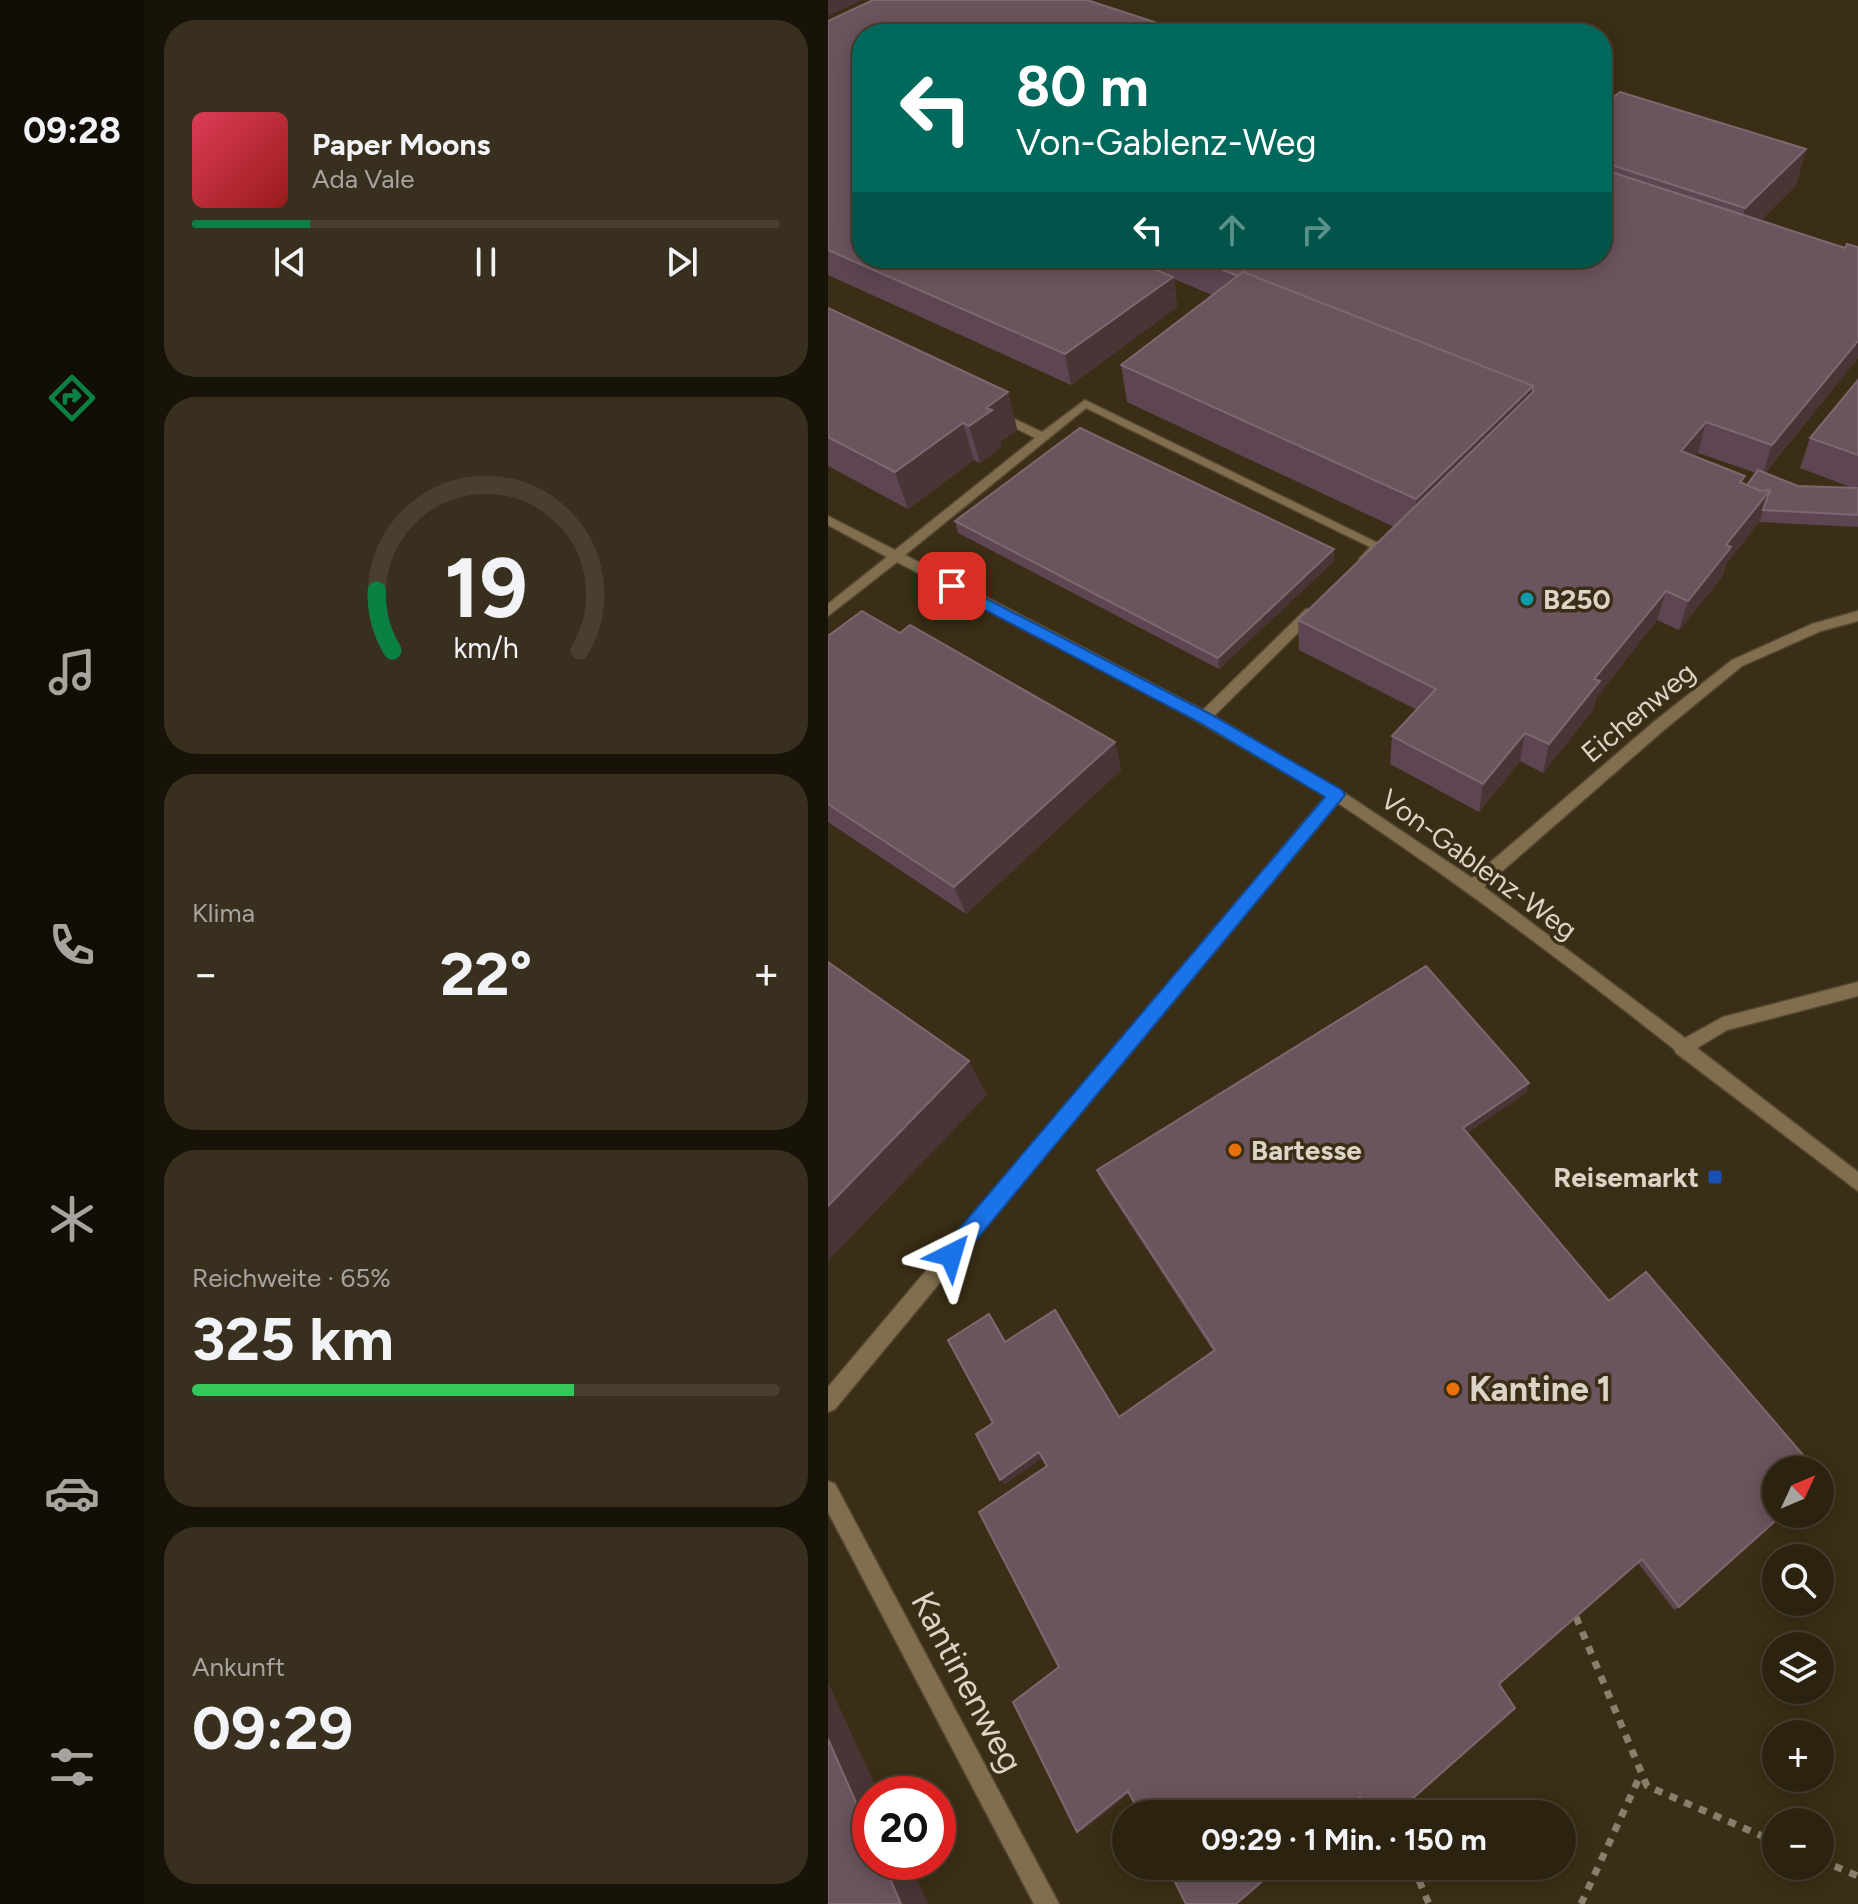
<!DOCTYPE html>
<html lang="de">
<meta charset="utf-8">
<style>
:root{--surface:#2c2210;--page:#382f1e;--text:#f1f3f6;--muted:#a6a49f;--line:#483f30;--accent:#0b8043}
body{margin:0;font-family:Figtree,sans-serif;background:var(--page);color:var(--text);height:100vh;display:flex;flex-direction:column;font-size:30px;white-space:nowrap}
*{box-sizing:border-box;margin:0}
p{font-size:26px;color:var(--muted)}
.icon{flex:none;width:44px;height:44px;fill:none;stroke:currentColor;stroke-width:2;stroke-linecap:round;stroke-linejoin:round}
.map{position:relative;flex:1;overflow:hidden}
.panel{display:flex;flex-direction:column;gap:20px;padding:20px;background:#181309;width:684px}
.panel>*{flex:none}
.hud{position:absolute;left:24px;top:24px;width:760px;height:244px;border-radius:32px;box-shadow:0 4px 20px #0003,0 0 0 2px var(--line);background:#00695c;color:#fff;overflow:hidden}
.needle{width:52px;rotate:46deg}
.fabs{position:absolute;left:934px;top:1456px;display:grid;gap:16px}
.fabs a{display:grid;place-items:center;width:72px;height:72px;border-radius:50%;background:var(--surface);box-shadow:0 4px 20px #0003,0 0 0 2px var(--line);font-size:40px}
.speed{position:absolute;left:24px;top:1776px;display:flex;gap:16px;font-size:40px;font-weight:700;text-align:center}
.speed>*{display:grid;place-content:center;width:104px;height:104px;border-radius:50%;background:var(--surface);box-shadow:0 4px 20px #0003,0 0 0 2px var(--line);line-height:1}
.speed .limit{border:12px solid #d22;background:#fff;color:#111}
.pin{position:absolute;display:grid;place-items:center;width:68px;height:68px;color:#fff;margin:-34px;border-radius:16px;box-shadow:0 4px 12px #0006}
.me{position:absolute;width:88px;margin:-44px;rotate:40deg;stroke-linejoin:round;filter:drop-shadow(0 0 6px #0008)}
.turn{display:flex;align-items:center;gap:28px;height:168px;padding:0 32px;font-size:36px}
.turn .icon{width:104px;height:104px;stroke-width:2.5}
.turn b{display:block;font-size:56px;line-height:68px}
.lanes{display:flex;align-items:center;height:76px;padding:0 32px;background:#0003;justify-content:center;gap:40px;direction:ltr}
.lanes .off{opacity:.35}
.big{font-size:60px;font-weight:700;line-height:1.1}
.panel .tile{flex:1;display:flex;flex-direction:column;justify-content:center;gap:12px;min-width:0;padding:0 28px;border-radius:32px;background:var(--page)}
.panel .dial{align-items:center;gap:0}
.dial svg{height:208px;overflow:visible;fill:none;stroke:var(--line);stroke-width:7;stroke-linecap:round;text-anchor:middle}
.dial text{fill:var(--text);stroke:none}
.song{display:flex;align-items:center;gap:24px}
.cover{width:96px;height:96px;border-radius:12px;background:linear-gradient(135deg,hsl(350 70% 55%),hsl(0 70% 35%))}
.played{height:8px;border-radius:4px;background:linear-gradient(90deg,var(--accent) 20%,var(--line) 20%)}
.keys{display:flex;justify-content:space-around;direction:ltr}
.heat{display:flex;justify-content:space-between;align-items:center;font-size:44px;direction:ltr}
.charge{height:12px;border-radius:6px;background:linear-gradient(90deg,#34c759 65%,var(--line) 0)}
.trip{position:absolute;left:284px;top:1800px;width:464px;height:80px;border-radius:40px;background:var(--surface);box-shadow:0 4px 20px #0003,0 0 0 2px var(--line);font-weight:700;line-height:80px;text-align:center}
main{display:flex;flex:1;min-height:0}
.tab-bar{display:flex;flex-direction:column;width:144px;justify-content:space-around;align-items:center;background:#120e06;color:var(--muted)}
.tab-bar .icon{width:56px;height:56px}
.tab-bar .on{color:var(--accent)}
.tab-bar b{font-size:36px;color:var(--text)}
.map>svg:first-child{display:block}
.lines{fill:none;stroke-linecap:round;stroke-linejoin:round}
.lane-casing{stroke:#554932;stroke-width:3}
.path{stroke:#897f6c;stroke-width:7;stroke-dasharray:8 8;stroke-linecap:butt}
.lane{fill:#816e4f;fill-rule:evenodd}
.wall{fill:#5d4552;fill-rule:evenodd}
.shaded-wall{fill:#493535}
.building{fill:#6a545e;stroke:#7c686e;stroke-width:2}
.route{fill:#1a73e8;stroke:#114b97;stroke-width:2}
.culture-dot{fill:#0f9aa8;stroke:#3b2e16;stroke-width:3}
.food-dot{fill:#e8710a;stroke:#3b2e16;stroke-width:3}
.transit-dot{fill:#1a4fb4;stroke:#3b2e16;stroke-width:3}
.labels{text-anchor:middle;dominant-baseline:central;stroke-width:7;stroke-linejoin:round;paint-order:stroke}
.poi-label{font-size:28px;font-weight:bold;fill:#dcd4c6;stroke:#3b2e16;text-anchor:start}
.street-label{font-size:28px;fill:#dcd4c6;stroke:#3b2e16}
.near-poi-label{font-size:34px;font-weight:bold;fill:#dcd4c6;stroke:#3b2e16;text-anchor:start}
.near-street-label{font-size:34px;fill:#dcd4c6;stroke:#3b2e16}
</style>
<main>
<nav class="tab-bar">
<b>09:28</b>
<svg class="icon on" aria-label="directions" viewBox="0 0 24 24"><path d="M12 3l9 9-9 9-9-9zM9 14v-3h6M13 9l2 2-2 2"/></svg>
<svg class="icon" aria-label="music" viewBox="0 0 24 24"><path d="M9 18V5l10-2v13"/><circle cx="6" cy="18" r="3"/><circle cx="16" cy="16" r="3"/></svg>
<svg class="icon" aria-label="phone" viewBox="0 0 24 24"><path d="M5 4h4l2 5-3 2q2 4 5 5l2-3 5 2v4C11 20 4 13 5 4z"/></svg>
<svg class="icon" aria-label="climate" viewBox="0 0 24 24"><path d="M12 3v18M4 7l16 10M4 17L20 7"/></svg>
<svg class="icon" aria-label="car" viewBox="0 0 24 24"><path d="M5 17H2v-5l4-1 3-4h7l3 4 3 1v5h-3M9 17h6M6 11h13"/><circle cx="7" cy="17" r="2"/><circle cx="17" cy="17" r="2"/></svg>
<svg class="icon" aria-label="filters" viewBox="0 0 24 24"><path d="M4 7h16M4 17h16"/><circle cx="9" cy="7" r="2"/><circle cx="15" cy="17" r="2"/></svg>
</nav>
<section class="panel">
<div class="tile">
<div class="song"><i class="cover"></i><div><b>Paper Moons</b><p>Ada Vale</p></div></div>
<div class="played"></div>
<div class="keys"><svg class="icon" aria-label="previous" viewBox="0 0 24 24"><path d="M18 5L8 12l10 7zM5 5v14"/></svg><svg class="icon" aria-label="pause" viewBox="0 0 24 24"><path d="M8 5v14M16 5v14"/></svg><svg class="icon" aria-label="next" viewBox="0 0 24 24"><path d="M6 5l10 7-10 7zM19 5v14"/></svg></div>
</div>
<div class="tile dial"><svg viewBox="0 0 100 80">
<path d="M14 69A42 42 0 1 1 86 69"/>
<path d="M14 69A42 42 0 0 1 8 46" stroke="#0b8043"/>
<text x="50" y="56" font-size="32" font-weight="700">19</text>
<text x="50" y="72" font-size="11">km/h</text>
</svg></div>
<div class="tile"><p>Klima</p>
<div class="heat"><a>−</a><b class="big">22°</b><a>+</a></div>
</div>
<div class="tile"><p>Reichweite · 65%</p><b class="big">325 km</b><div class="charge"></div></div>
<div class="tile"><p>Ankunft</p><b class="big">09:29</b></div>
</section>
<div class="map">
<svg width="1030" height="1904" viewBox="0 0 1030 1904">
<rect width="100%" height="100%" fill="#3b2e16"/>
<g class="lines">
<!-- lane casing -->
<g class="lane-casing">
<g id="lane">
<path d="M 257,400 L 556,546 L 542,562 L 532,562 L 531,559 L 542,547 L 258,408 L 77,555 L 375,710 L 478,609 L 488,609 L 488,615 L 386,716 L 515,792 L 644,878 L 827,721 L 904,660 L 984,624 L 1030,611 L 1030,621 L 993,631 L 914,666 L 837,729 L 656,887 L 857,1038 L 895,1017 L 1030,982 L 1030,996 L 899,1030 L 869,1048 L 1030,1172 L 1030,1191 L 848,1053 L 846,1049 C 737,963 626,880 510,803 L 7,1409 L 0,1412 L 0,1387 L 498,796 L 317,691 L 69,562 L 0,616 L 0,604 L 59,557 L 0,525 L 0,516 L 67,550 L 207,438 L 166,417 L 166,413 L 174,413 L 214,432 Z"/>
<path d="M 0,1481 L 7,1484 L 231,1904 L 206,1904 L 0,1512 Z"/>
</g>
</g>
<!-- path -->
<g class="path">
<path d="M 748,1617 L 819,1786 L 948,1842"/>
<path d="M 992,1860 L 1030,1876"/>
<path d="M 585,1866 L 601,1904"/>
<path d="M 753,1904 L 812,1776"/>
</g>
<!-- lane -->
<use href="#lane" class="lane"/>
</g>
<!-- wall -->
<g class="wall">
<path d="M 0,21 L 34,258 L 774,258 L 774,106 L 978,149 L 968,185 L 932,221 L 1030,358 L 937,473 L 970,486 L 1025,488 L 972,468 L 982,438 L 1030,380 L 1030,486 L 1029,488 L 1030,488 L 1030,527 L 931,522 L 898,564 L 894,577 L 851,630 L 829,620 L 768,698 L 765,710 L 715,773 L 692,761 L 651,812 L 562,764 L 564,736 L 589,710 L 471,650 L 470,620 L 566,527 L 299,402 L 293,365 L 384,295 L 346,279 L 349,307 L 243,385 L 0,275 ZM 870,453 L 928,473 L 919,485 L 867,456 Z"/>
<path d="M 0,308 L 180,392 L 189,429 L 172,442 L 173,447 L 152,463 L 146,460 L 80,509 L 0,466 Z"/>
<path d="M 127,521 L 506,549 L 506,561 L 391,669 L 130,533 Z"/>
<path d="M 72,633 L 287,742 L 293,770 L 138,914 L 0,822 L 0,636 Z"/>
<path d="M 699,1092 L 639,1133 L 851,1607 L 846,1610 L 810,1563 L 532,1797 L 301,1793 L 254,1831 L 231,1667 L 219,1466 L 214,1458 L 177,1484 L 172,1480 L 165,1423 L 161,1314 L 178,1342 L 291,1417 L 385,1351 L 272,1178 L 269,1170 Z"/>
</g>
<!-- shaded-wall -->
<g class="shaded-wall">
<path d="M 0,0 L 34,0 L 0,16 Z"/>
<path d="M 978,149 L 968,185 L 908,245 L 917,208 Z"/>
<path d="M 345,277 L 349,307 L 243,385 L 237,354 Z"/>
<path d="M 1030,341 L 1030,358 L 934,476 L 944,445 Z"/>
<path d="M 705,386 L 700,423 L 586,536 L 588,499 Z"/>
<path d="M 180,392 L 189,429 L 172,442 L 173,447 L 152,463 L 141,426 L 158,408 Z"/>
<path d="M 878,422 L 870,453 L 845,481 L 853,451 Z"/>
<path d="M 135,423 L 146,460 L 80,509 L 67,472 Z"/>
<path d="M 942,490 L 932,521 L 898,564 L 894,577 L 851,630 L 860,601 L 898,545 Z"/>
<path d="M 506,549 L 506,561 L 391,669 L 390,658 Z"/>
<path d="M 838,591 L 829,620 L 768,698 L 765,710 L 715,773 L 721,744 L 766,679 Z"/>
<path d="M 697,733 L 692,761 L 651,812 L 655,784 Z"/>
<path d="M 287,742 L 293,770 L 138,914 L 126,887 Z"/>
<path d="M 141,1061 L 159,1095 L 0,1261 L 0,1206 Z"/>
<path d="M 701,1083 L 699,1092 L 634,1136 L 635,1128 Z"/>
<path d="M 211,1452 L 216,1457 L 177,1484 L 172,1480 Z"/>
<path d="M 0,1682 L 51,1794 L 42,1794 L 42,1834 L 0,1739 Z"/>
<path d="M 300,1791 L 303,1791 L 254,1831 L 249,1832 Z"/>
<path d="M 55,1862 L 81,1862 L 100,1904 L 73,1904 Z"/>
</g>
<!-- building -->
<g class="building">
<path d="M 45,0 L 259,0 L 363,34 L 34,34 L 34,258 L 300,258 L 345,277 L 237,354 L 0,250 L 0,21 Z"/>
<path d="M 792,92 L 978,149 L 917,208 L 774,162 L 774,106 Z"/>
<path d="M 774,169 L 1017,248 L 1019,244 L 1030,247 L 1030,341 L 944,445 L 878,422 L 853,451 L 917,476 L 912,482 L 933,491 L 942,490 L 898,545 L 903,547 L 860,601 L 838,591 L 766,679 L 772,681 L 721,744 L 697,733 L 655,784 L 564,736 L 608,689 L 470,620 L 705,392 L 705,386 L 415,272 L 410,276 L 365,258 L 774,258 Z"/>
<path d="M 415,272 L 705,386 L 588,499 L 293,365 Z"/>
<path d="M 0,308 L 180,392 L 158,408 L 164,410 L 141,426 L 135,423 L 67,472 L 0,437 Z"/>
<path d="M 1030,380 L 1030,455 L 982,438 Z"/>
<path d="M 252,428 L 506,549 L 390,658 L 127,521 Z"/>
<path d="M 930,470 L 970,486 L 1030,488 L 1030,515 L 935,510 L 942,490 L 933,491 L 919,485 Z"/>
<path d="M 34,611 L 72,633 L 82,625 L 287,742 L 126,887 L 0,804 L 0,636 Z"/>
<path d="M 0,962 L 141,1061 L 0,1206 Z"/>
<path d="M 598,966 L 701,1083 L 635,1128 L 781,1301 L 818,1272 L 988,1470 L 948,1470 L 948,1514 L 955,1514 L 851,1607 L 814,1559 L 671,1684 L 687,1708 L 567,1814 L 542,1814 L 532,1797 L 512,1814 L 312,1814 L 300,1791 L 249,1832 L 185,1702 L 231,1667 L 151,1512 L 219,1466 L 211,1452 L 172,1480 L 148,1434 L 165,1423 L 120,1340 L 161,1314 L 177,1342 L 227,1310 L 291,1417 L 387,1350 L 269,1170 Z"/>
<path d="M 0,1739 L 42,1834 L 42,1862 L 55,1862 L 73,1904 L 0,1904 Z"/>
<path d="M 339,1866 L 452,1866 L 408,1904 L 358,1904 Z"/>
</g>
<!-- route -->
<path class="route" d="M 124,581 L 382,714 L 514,790 L 517,795 L 130,1262 L 123,1265 L 115,1262 L 112,1255 L 115,1248 L 497,797 L 371,722 L 119,590 L 119,582 Z"/>
<!-- markers -->
<circle class="culture-dot" cx="699" cy="599" r="8"/>
<g class="food-dot">
<circle cx="407" cy="1150" r="8"/>
<circle cx="625" cy="1389" r="8"/>
</g>
<rect class="transit-dot" x="879" y="1169" width="16" height="16" rx="4"/>
<g class="labels">
<!-- poi labels -->
<g class="poi-label">
<text x="715" y="599">B250</text>
<text x="423" y="1150">Bartesse</text>
<text x="871" y="1177" text-anchor="end">Reisemarkt</text>
</g>
<!-- street labels -->
<g class="street-label">
<text transform="translate(810 712) rotate(-40)">Eichenweg</text>
<text transform="translate(651 864) rotate(36)">Von-Gablenz-Weg</text>
</g>
<!-- near-poi labels -->
<g class="near-poi-label">
<text x="641" y="1389">Kantine 1</text>
</g>
<!-- near-street labels -->
<g class="near-street-label">
<text transform="translate(139 1682) rotate(62)">Kantinenweg</text>
</g>
</g>
</svg>
<div class="fabs">
<a><svg class="needle" viewBox="-14 -14 28 28"><path d="M0-13l5 13h-10z" fill="#e53935"/><path d="M0 13l5-13h-10z" fill="#a6a49f"/></svg></a>
<a><svg class="icon" aria-label="search" viewBox="0 0 24 24"><circle cx="10" cy="10" r="6"/><path d="M15 15l6 6"/></svg></a>
<a><svg class="icon" aria-label="layers" viewBox="0 0 24 24"><path d="M12 4l9 5-9 5-9-5zM3 14l9 5 9-5"/></svg></a>
<a>+</a>
<a>−</a>
</div>
<div class="speed"><div class="limit">20</div></div>
<div class="pin" style="left:124px;top:586px;background:#d93025"><svg class="icon" aria-label="arrive" viewBox="0 0 24 24"><path d="M6 21V4h12l-3 4 3 4H6"/></svg></div>
<svg class="me" style="left:123px;top:1255px" viewBox="-20 -20 40 40"><path d="M0-17L14 15 0 8-14 15z" fill="#1a73e8" stroke="#fff" stroke-width="4"/></svg>
<div class="trip">09:29 · 1 Min. · 150 m</div>
<div class="hud">
<div class="turn"><svg class="icon" aria-label="left" viewBox="0 0 24 24"><path d="M17 20v-9H6M10 6l-5 5 5 5"/></svg><div><b>80 m</b>Von-Gablenz-Weg</div></div>
<div class="lanes"><svg class="icon" aria-label="left" viewBox="0 0 24 24"><path d="M17 20v-9H6M10 6l-5 5 5 5"/></svg><svg class="icon off" aria-label="ahead" viewBox="0 0 24 24"><path d="M12 20V5M6 11l6-6 6 6"/></svg><svg class="icon off" aria-label="right" viewBox="0 0 24 24"><path d="M7 20v-9h11M14 6l5 5-5 5"/></svg></div>
</div>
</div>
</main>
